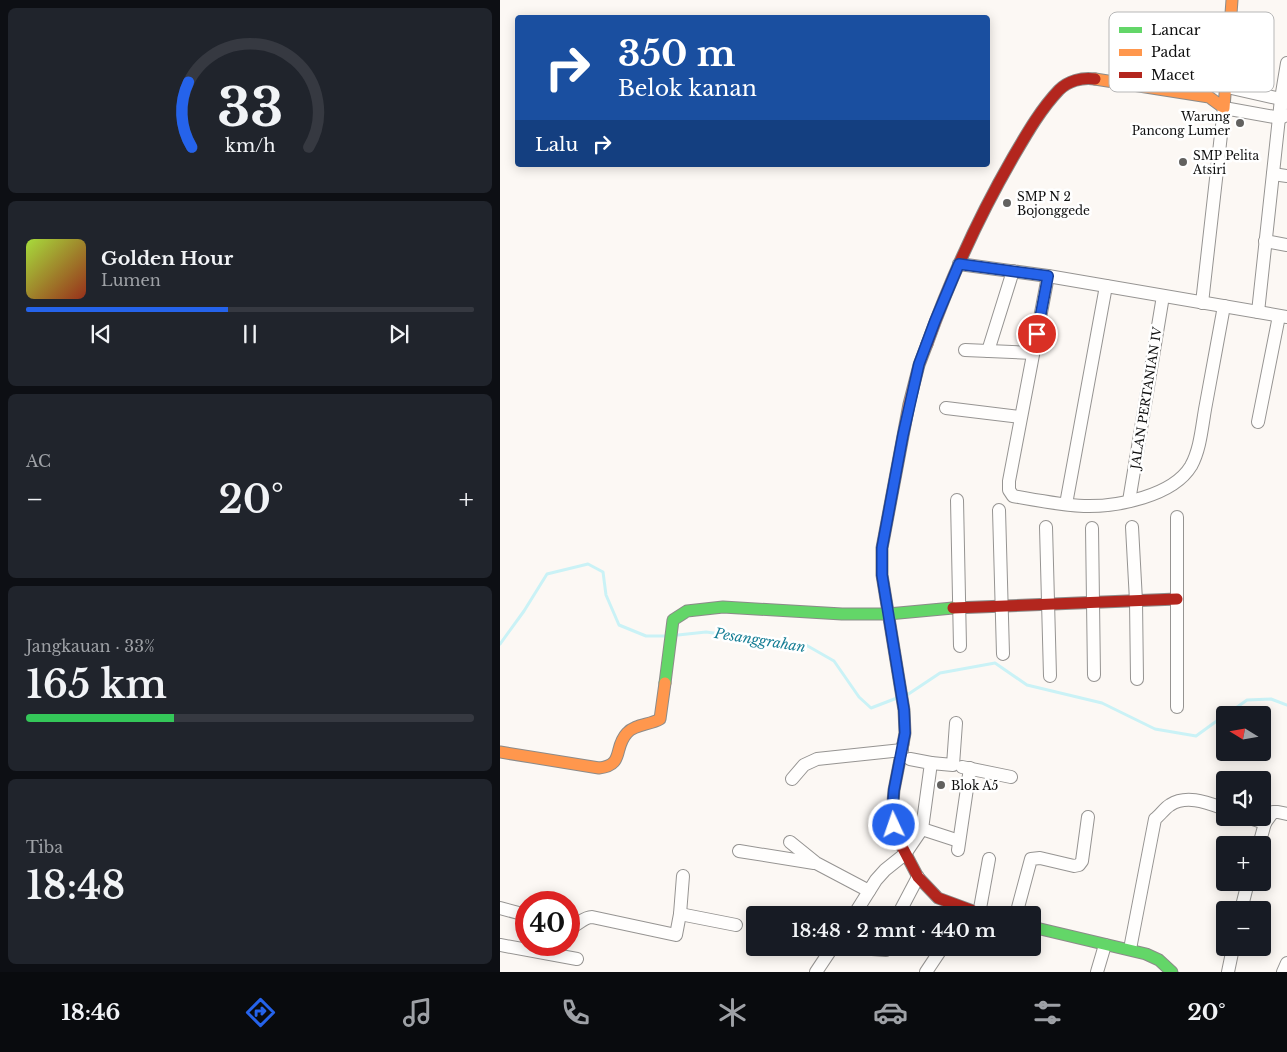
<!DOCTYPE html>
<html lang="id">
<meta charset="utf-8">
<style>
:root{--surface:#171b24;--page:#20242c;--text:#f1f3f6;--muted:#9ea1a6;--line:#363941;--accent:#2563eb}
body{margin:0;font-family:"Libre Baskerville",serif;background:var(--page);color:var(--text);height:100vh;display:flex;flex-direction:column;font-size:19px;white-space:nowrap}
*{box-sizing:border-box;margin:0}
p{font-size:16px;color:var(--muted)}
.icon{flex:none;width:28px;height:28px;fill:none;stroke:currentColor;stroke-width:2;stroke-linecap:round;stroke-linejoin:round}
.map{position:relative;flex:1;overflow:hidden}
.details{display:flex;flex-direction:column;gap:8px;padding:8px;background:#0d0f14;width:500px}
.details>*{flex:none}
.banner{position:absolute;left:15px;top:15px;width:475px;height:152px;border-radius:5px;box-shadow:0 2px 12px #0003;background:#1a4fa0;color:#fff;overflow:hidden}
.needle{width:32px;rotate:281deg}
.controls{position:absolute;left:716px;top:706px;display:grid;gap:10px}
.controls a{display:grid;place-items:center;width:55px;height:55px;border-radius:5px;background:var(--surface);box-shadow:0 2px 12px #0003;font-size:25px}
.speed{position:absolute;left:15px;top:891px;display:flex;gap:10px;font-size:25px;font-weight:700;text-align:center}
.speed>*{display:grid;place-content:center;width:65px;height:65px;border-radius:50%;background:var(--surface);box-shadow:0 2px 12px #0003;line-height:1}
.speed .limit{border:8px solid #d22;background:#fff;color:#111}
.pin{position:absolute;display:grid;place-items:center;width:42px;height:42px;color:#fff;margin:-21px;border:2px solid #fff;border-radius:50%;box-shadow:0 1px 5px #0007}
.me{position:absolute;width:55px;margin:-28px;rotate:357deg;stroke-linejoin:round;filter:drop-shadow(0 0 4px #0008)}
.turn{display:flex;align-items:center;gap:18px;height:105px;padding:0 20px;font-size:22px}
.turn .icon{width:65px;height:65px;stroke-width:2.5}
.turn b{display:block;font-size:35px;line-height:42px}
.then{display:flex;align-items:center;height:48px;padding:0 20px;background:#0003;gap:10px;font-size:19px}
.big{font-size:38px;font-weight:600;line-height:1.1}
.details .tile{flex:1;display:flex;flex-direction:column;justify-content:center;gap:8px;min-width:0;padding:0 18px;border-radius:8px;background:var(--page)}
.details .dial{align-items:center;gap:0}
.dial svg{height:130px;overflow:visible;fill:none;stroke:var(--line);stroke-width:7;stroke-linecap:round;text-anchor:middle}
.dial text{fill:var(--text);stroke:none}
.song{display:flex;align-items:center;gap:15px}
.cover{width:60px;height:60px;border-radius:8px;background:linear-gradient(135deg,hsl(80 70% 55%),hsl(10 70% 35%))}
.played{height:5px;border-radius:2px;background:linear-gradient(90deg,var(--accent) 45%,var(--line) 45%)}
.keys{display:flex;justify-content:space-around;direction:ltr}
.heat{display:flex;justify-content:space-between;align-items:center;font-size:28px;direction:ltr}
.charge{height:8px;border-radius:4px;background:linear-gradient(90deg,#34c759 33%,var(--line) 0)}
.trip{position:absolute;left:246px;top:906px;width:295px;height:50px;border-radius:5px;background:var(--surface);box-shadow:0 2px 12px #0003;font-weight:600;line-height:50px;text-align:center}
.dock{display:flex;height:80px;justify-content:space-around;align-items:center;background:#090b0e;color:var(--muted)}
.dock .icon{width:35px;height:35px}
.dock .selected{color:var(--accent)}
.dock b{font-size:22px;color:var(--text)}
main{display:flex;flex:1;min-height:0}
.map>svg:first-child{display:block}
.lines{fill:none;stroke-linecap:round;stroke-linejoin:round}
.stream{stroke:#caf2f6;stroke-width:3}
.street-casing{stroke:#969492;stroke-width:14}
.fast-casing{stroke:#8c8b89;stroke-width:13}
.slow-casing{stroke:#8c8b89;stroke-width:13}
.jam-casing{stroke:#8c8b89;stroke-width:13}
.street{stroke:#fffefd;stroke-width:12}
.fast{stroke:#63d668;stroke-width:11}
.slow{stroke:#ff974d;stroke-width:11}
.jam{stroke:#b3261e;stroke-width:11}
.route-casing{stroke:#184099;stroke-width:12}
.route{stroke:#2563eb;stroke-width:9}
.poi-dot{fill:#62615f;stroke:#fff;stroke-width:2}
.labels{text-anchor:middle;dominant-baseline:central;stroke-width:5;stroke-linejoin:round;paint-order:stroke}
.poi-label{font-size:12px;fill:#0f0f0f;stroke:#fff;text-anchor:start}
.street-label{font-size:12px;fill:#0f0f0f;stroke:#fff}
.water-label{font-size:14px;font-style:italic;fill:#167e95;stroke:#fff}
.key{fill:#fff;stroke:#b7b7b7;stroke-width:1}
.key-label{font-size:14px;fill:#0f0f0f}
</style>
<main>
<section class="details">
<div class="tile dial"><svg viewBox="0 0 100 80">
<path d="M14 69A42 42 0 1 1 86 69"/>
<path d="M14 69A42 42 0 0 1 12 29" stroke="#2563eb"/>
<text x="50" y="56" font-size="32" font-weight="700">33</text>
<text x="50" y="72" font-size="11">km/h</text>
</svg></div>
<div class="tile">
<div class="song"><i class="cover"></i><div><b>Golden Hour</b><p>Lumen</p></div></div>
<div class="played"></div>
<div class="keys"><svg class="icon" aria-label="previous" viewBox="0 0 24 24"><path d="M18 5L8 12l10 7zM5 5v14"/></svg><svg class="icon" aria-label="pause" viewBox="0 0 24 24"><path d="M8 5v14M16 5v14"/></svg><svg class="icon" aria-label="next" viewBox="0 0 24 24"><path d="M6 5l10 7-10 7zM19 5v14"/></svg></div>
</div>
<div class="tile"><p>AC</p>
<div class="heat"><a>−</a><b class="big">20°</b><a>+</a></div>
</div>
<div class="tile"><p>Jangkauan · 33%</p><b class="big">165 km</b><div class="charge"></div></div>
<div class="tile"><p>Tiba</p><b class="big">18:48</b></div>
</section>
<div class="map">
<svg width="787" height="972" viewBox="0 0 787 972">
<rect width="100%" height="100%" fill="#fcf8f4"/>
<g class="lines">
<!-- stream -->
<g class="stream">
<path d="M 178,635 L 206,632 L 306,645 L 334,661 L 359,697 L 371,708 L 397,698"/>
<path d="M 0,644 L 24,611 L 47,574 L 88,564 L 103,572 L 106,595 L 119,625 L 146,636 L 166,636"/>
<path d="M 407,695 L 440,673 L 495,663 L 527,685 L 602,703 L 655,729 L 696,736 L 725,715"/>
<path d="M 726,715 L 747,700 L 771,699 L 787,705"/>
</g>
<!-- street casing -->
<g class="street-casing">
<g id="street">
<path d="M 727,87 L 781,99 L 787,103"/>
<path d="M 773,174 L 787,176"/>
<path d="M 765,241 L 787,245"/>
<path d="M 459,264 L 548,276 L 787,317"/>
<path d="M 548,276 L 509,481 L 509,490 L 513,496 C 536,500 560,505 584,506 C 617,507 673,496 691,466 C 701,448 702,424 706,404 C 712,371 718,339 724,306"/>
<path d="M 702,303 L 724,108 L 780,118 L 787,115"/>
<path d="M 758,312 L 781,99 L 787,63"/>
<path d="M 465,350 L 533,353"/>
<path d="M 488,351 L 513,271"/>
<path d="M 446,408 L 520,417"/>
<path d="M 758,422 L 779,316"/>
<path d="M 457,500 L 460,646"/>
<path d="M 629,501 L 663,296"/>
<path d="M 566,504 L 606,286"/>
<path d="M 499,510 L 503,654"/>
<path d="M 677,517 L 677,707"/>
<path d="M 546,527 L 550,676"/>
<path d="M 632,527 L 636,601 L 637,679"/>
<path d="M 592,528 L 594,675"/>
<path d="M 431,763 L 453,765 L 456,723"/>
<path d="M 462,767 L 511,777"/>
<path d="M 292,779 L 304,765 L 317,759 L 402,750"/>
<path d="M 750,818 L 765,823 L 759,845"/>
<path d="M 765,823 L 773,812 L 778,812 L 787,814"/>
<path d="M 422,829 L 459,841"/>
<path d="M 290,842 L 316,863 L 369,891"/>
<path d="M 458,850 L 470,768"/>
<path d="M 239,851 L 314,863"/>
<path d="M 0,908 L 26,915"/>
<path d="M 741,910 L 748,882"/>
<path d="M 180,914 L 236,925"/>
<path d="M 479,914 L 489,859"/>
<path d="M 354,915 L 376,880 L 385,870 L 405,854 L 422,829 L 431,763 L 410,759"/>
<path d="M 398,915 L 418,877"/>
<path d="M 516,915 L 531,859 L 540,858 L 574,866 L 579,865 L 582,861 L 588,817"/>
<path d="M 69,927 C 78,927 82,917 92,917 L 176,935 L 180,914 L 183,876"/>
<path d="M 0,945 L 77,959"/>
<path d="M 372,949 L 386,950 L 389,948"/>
<path d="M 630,949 L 655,819 C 660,815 665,808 670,805 C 687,794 708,803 725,809"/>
<path d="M 316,972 L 332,948"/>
<path d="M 426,972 L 442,948"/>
<path d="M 597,972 L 605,945"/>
<path d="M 728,972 L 733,948"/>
<path d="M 783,972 L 787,963"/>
</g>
</g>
<!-- fast casing -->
<g class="fast-casing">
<g id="fast">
<path d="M 165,683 L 173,620 L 187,611 L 223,607 L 342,614 L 388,614 L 453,608"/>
<path d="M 532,927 L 646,954 L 659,960 L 672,972"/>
</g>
</g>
<!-- slow casing -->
<g class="slow-casing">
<g id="slow">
<path d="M 595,79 L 709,97 L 724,108 L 732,0"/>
<path d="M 403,744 L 405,733 L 404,710 L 382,575 L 382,548 L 409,404 L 419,365 L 427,344"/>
<path d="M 0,752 L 99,768 C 125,765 113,748 127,733 C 135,724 150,725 160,719 L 165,683"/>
</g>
</g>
<!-- jam casing -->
<g class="jam-casing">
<g id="jam">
<path d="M 427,344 C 450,280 478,218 512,159 C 526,135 540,110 559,90 C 568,81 582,77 595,79"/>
<path d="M 453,608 L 677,599"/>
<path d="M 403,744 L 394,790 L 392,814 L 397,837 L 418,877 L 438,898 L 484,915"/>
</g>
</g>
<!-- street -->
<use href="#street" class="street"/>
<!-- fast -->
<use href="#fast" class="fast"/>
<!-- slow -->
<use href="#slow" class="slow"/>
<!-- jam -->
<use href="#jam" class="jam"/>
</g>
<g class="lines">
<!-- route casing -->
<g class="route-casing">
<path id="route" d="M 394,825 L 392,814 L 394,790 L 405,733 L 404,710 L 382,575 L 382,548 L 403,435 L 419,364 L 435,321 L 459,264 L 548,276 L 537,334"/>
</g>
<!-- route -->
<use href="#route" class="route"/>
</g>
<!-- markers -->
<g class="poi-dot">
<circle cx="740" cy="123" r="5"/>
<circle cx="683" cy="162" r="5"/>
<circle cx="507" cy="203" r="5"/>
<circle cx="441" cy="785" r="5"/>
</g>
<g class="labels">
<!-- poi labels -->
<g class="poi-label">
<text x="730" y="116" text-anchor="end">Warung<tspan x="730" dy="14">Pancong Lumer</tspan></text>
<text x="693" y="155">SMP Pelita<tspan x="693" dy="14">Atsiri</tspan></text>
<text x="517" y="196">SMP N 2<tspan x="517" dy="14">Bojonggede</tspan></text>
<text x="451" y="785">Blok A5</text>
</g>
<!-- street labels -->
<g class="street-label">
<text transform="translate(646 398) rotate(-81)">JALAN PERTANIAN IV</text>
</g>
<!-- water labels -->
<g class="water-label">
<text transform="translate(260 640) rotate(9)">Pesanggrahan</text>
</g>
</g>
<!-- legend -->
<rect x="609" y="12" width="165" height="80" rx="8" class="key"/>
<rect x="619" y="27" width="23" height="6" fill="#63d668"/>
<rect x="619" y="49" width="23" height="7" fill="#ff974d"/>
<rect x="619" y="72" width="23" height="6" fill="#b3261e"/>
<g class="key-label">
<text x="651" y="35">Lancar</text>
<text x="651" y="57">Padat</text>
<text x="651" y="80">Macet</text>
</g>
</svg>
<div class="controls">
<a><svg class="needle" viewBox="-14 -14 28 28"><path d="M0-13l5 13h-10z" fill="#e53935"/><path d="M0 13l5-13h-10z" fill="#9ea1a6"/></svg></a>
<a><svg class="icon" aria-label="sound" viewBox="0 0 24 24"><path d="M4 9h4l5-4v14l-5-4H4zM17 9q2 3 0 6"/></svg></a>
<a>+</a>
<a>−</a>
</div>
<div class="speed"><div class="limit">40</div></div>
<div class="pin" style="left:537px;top:334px;background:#d93025"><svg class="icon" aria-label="arrive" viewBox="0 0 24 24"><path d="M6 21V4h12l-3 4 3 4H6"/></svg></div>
<svg class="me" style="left:394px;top:825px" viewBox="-20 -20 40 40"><circle r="17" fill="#2563eb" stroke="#fff" stroke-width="3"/><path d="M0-11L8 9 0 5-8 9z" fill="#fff"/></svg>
<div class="trip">18:48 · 2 mnt · 440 m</div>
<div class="banner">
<div class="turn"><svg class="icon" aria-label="right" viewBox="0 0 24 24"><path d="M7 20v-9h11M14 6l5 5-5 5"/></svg><div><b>350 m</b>Belok kanan</div></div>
<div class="then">Lalu<svg class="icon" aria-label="right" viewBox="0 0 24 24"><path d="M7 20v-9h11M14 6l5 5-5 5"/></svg></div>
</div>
</div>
</main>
<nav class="dock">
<b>18:46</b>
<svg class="icon selected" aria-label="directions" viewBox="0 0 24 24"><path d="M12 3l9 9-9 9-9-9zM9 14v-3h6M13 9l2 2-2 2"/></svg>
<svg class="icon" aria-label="music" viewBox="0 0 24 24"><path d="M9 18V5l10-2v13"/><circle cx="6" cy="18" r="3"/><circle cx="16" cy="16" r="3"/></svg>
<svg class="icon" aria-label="phone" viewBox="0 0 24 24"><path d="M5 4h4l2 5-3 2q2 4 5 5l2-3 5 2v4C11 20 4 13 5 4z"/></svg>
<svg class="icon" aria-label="climate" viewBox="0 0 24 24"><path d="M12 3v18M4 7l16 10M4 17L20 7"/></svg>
<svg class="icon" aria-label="car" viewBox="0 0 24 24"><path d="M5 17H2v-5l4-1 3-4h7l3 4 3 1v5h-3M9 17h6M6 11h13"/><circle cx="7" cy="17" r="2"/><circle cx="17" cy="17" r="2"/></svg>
<svg class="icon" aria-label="filters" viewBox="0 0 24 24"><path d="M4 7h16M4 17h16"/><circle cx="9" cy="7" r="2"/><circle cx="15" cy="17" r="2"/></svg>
<b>20°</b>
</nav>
